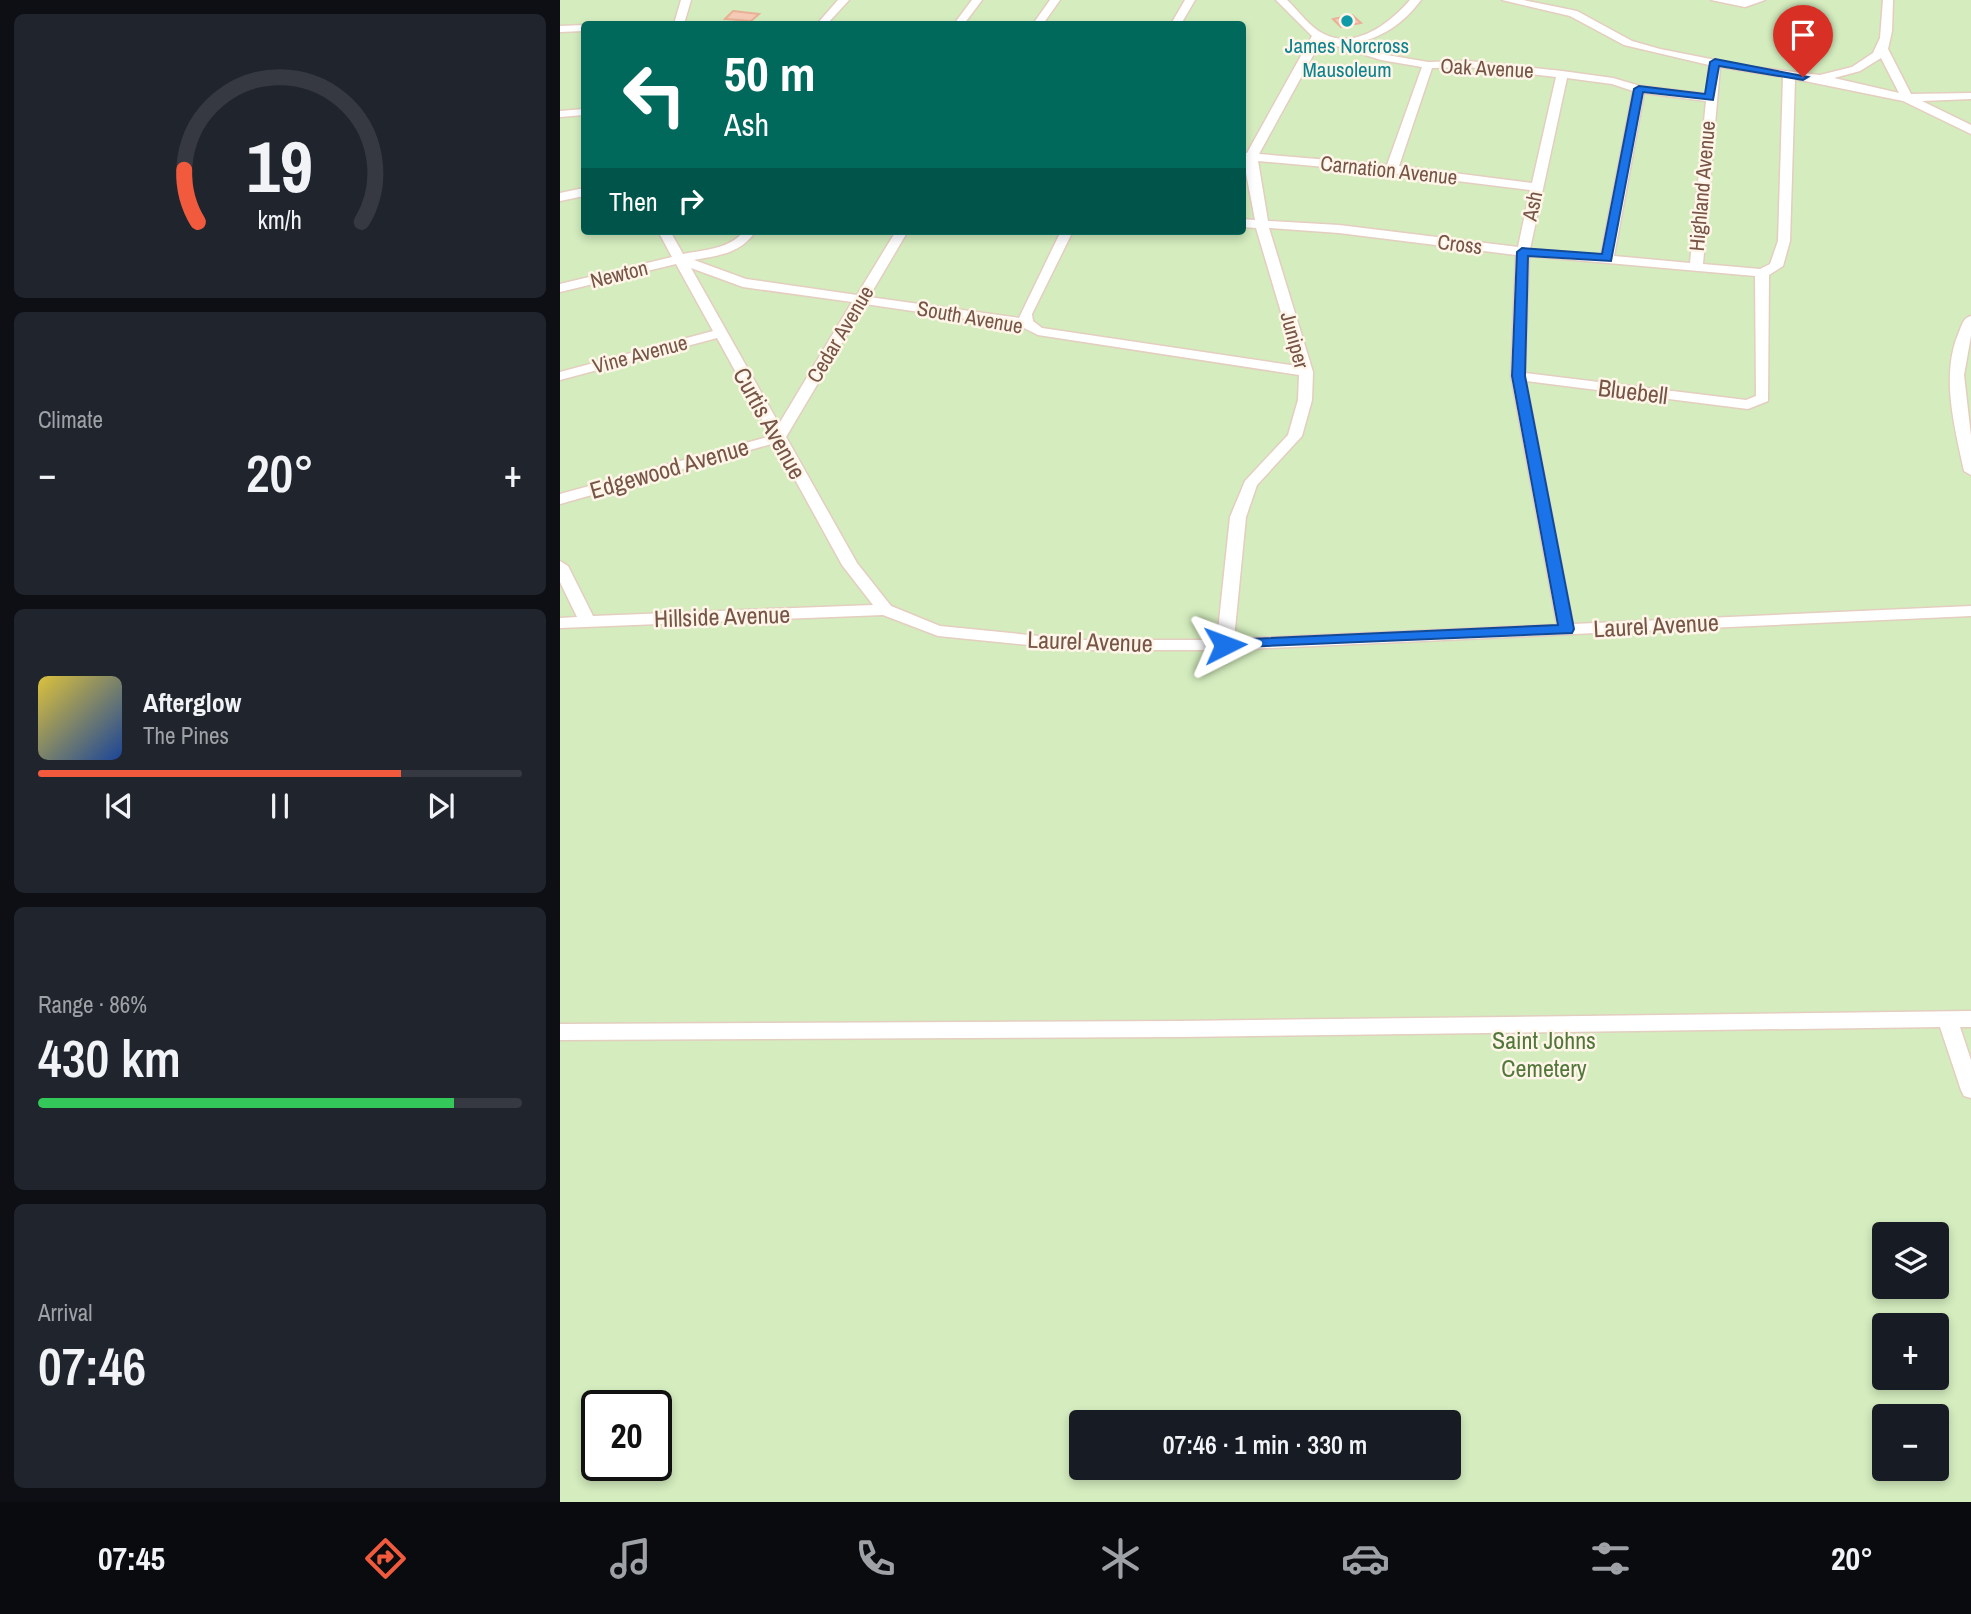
<!DOCTYPE html>
<meta charset="utf-8">
<style>
:root{--surface:#171b24;--page:#20242c;--text:#f1f3f6;--muted:#9ea1a6;--line:#363941;--accent:#f15a3d}
body{margin:0;font-family:"Archivo Narrow",sans-serif;background:var(--page);color:var(--text);height:100vh;display:flex;flex-direction:column;font-size:26px;white-space:nowrap}
*{box-sizing:border-box;margin:0}
p{font-size:23px;color:var(--muted)}
.icon{flex:none;width:38px;height:38px;fill:none;stroke:currentColor;stroke-width:2;stroke-linecap:round;stroke-linejoin:round}
.map{position:relative;flex:1;overflow:hidden}
.details{display:flex;flex-direction:column;gap:14px;padding:14px;background:#0d0f14;width:560px}
.details>*{flex:none}
.guide{position:absolute;left:21px;top:21px;width:665px;height:214px;border-radius:7px;box-shadow:0 4px 10px #0003;background:#00695c;color:#fff;overflow:hidden}
.fabs{position:absolute;left:1312px;top:1222px;display:grid;gap:14px}
.fabs a{display:grid;place-items:center;width:77px;height:77px;border-radius:7px;background:var(--surface);box-shadow:0 4px 10px #0003;font-size:35px}
.speed{position:absolute;left:21px;top:1390px;display:flex;gap:14px;font-size:35px;font-weight:700;text-align:center}
.speed>*{display:grid;place-content:center;width:91px;height:91px;border-radius:50%;background:var(--surface);box-shadow:0 4px 10px #0003;line-height:1}
.speed .limit{border:4px solid #111;border-radius:10px;background:#fff;color:#111}
.pin{position:absolute;display:grid;place-items:center;width:60px;height:60px;color:#fff;margin:-72px -30px;border-radius:50% 50% 50% 0;rotate:-45deg;box-shadow:0 0 7px #0007}
.pin .icon{rotate:45deg}
.me{position:absolute;width:77px;margin:-38px;rotate:87deg;stroke-linejoin:round;filter:drop-shadow(0 0 5px #0008)}
.turn{display:flex;align-items:center;gap:24px;height:147px;padding:0 28px;font-size:32px}
.turn .icon{width:91px;height:91px;stroke-width:2.5}
.turn b{display:block;font-size:49px;line-height:60px}
.then{display:flex;align-items:center;height:66px;padding:0 28px;background:#0003;gap:14px;font-size:26px}
.big{font-size:52px;font-weight:600;line-height:1.1}
.details .card{flex:1;display:flex;flex-direction:column;justify-content:center;gap:10px;min-width:0;padding:0 24px;border-radius:10px;background:var(--page)}
.details .dial{align-items:center;gap:0}
.dial svg{height:182px;overflow:visible;fill:none;stroke:var(--line);stroke-width:7;stroke-linecap:round;text-anchor:middle}
.dial text{fill:var(--text);stroke:none}
.song{display:flex;align-items:center;gap:21px}
.cover{width:84px;height:84px;border-radius:10px;background:linear-gradient(135deg,hsl(50 70% 55%),hsl(220 70% 35%))}
.played{height:7px;border-radius:4px;background:linear-gradient(90deg,var(--accent) 75%,var(--line) 75%)}
.keys{display:flex;justify-content:space-around;direction:ltr}
.heat{display:flex;justify-content:space-between;align-items:center;font-size:38px;direction:ltr}
.charge{height:10px;border-radius:5px;background:linear-gradient(90deg,#34c759 86%,var(--line) 0)}
.trip{position:absolute;left:509px;top:1410px;width:392px;height:70px;border-radius:7px;background:var(--surface);box-shadow:0 4px 10px #0003;font-weight:600;line-height:70px;text-align:center}
.tab-bar{display:flex;height:112px;justify-content:space-around;align-items:center;background:#090b0e;color:var(--muted)}
.tab-bar .icon{width:49px;height:49px}
.tab-bar .on{color:var(--accent)}
.tab-bar b{font-size:32px;color:var(--text)}
main{display:flex;flex:1;min-height:0}
.map>svg:first-child{display:block}
.green{fill:#d4ecbe;fill-rule:evenodd}
.building{fill:#f5cbb6;stroke:#e9b096;stroke-width:2}
.lines{fill:none;stroke-linecap:round;stroke-linejoin:round}
.lane-casing{stroke:#e4cebf;stroke-width:3}
.lane{fill:#fff;fill-rule:evenodd}
.route{fill:#1a73e8;stroke:#114b97;stroke-width:2}
.culture-dot{fill:#0f9aa8;stroke:#fff5e8;stroke-width:2.5}
.labels{text-anchor:middle;dominant-baseline:central;stroke-width:5;stroke-linejoin:round;paint-order:stroke}
.far-culture-label{font-size:21px;fill:#0d838f;stroke:#fff5e8}
.far-street-label{font-size:21px;fill:#765446;stroke:#fff5e8}
.street-label{font-size:24px;fill:#765446;stroke:#fff5e8}
.park-label{font-size:24px;fill:#51773b;stroke:#fff5e8}
</style>
<main>
<section class="details">
<div class="card dial"><svg viewBox="0 0 100 80">
<path d="M14 69A42 42 0 1 1 86 69"/>
<path d="M14 69A42 42 0 0 1 8 46" stroke="#f15a3d"/>
<text x="50" y="56" font-size="32" font-weight="700">19</text>
<text x="50" y="72" font-size="11">km/h</text>
</svg></div>
<div class="card"><p>Climate</p>
<div class="heat"><a>−</a><b class="big">20°</b><a>+</a></div>
</div>
<div class="card">
<div class="song"><i class="cover"></i><div><b>Afterglow</b><p>The Pines</p></div></div>
<div class="played"></div>
<div class="keys"><svg class="icon" aria-label="previous" viewBox="0 0 24 24"><path d="M18 5L8 12l10 7zM5 5v14"/></svg><svg class="icon" aria-label="pause" viewBox="0 0 24 24"><path d="M8 5v14M16 5v14"/></svg><svg class="icon" aria-label="next" viewBox="0 0 24 24"><path d="M6 5l10 7-10 7zM19 5v14"/></svg></div>
</div>
<div class="card"><p>Range · 86%</p><b class="big">430 km</b><div class="charge"></div></div>
<div class="card"><p>Arrival</p><b class="big">07:46</b></div>
</section>
<div class="map">
<svg width="1411" height="1502" viewBox="0 0 1411 1502">
<rect width="100%" height="100%" fill="#fef1e1"/>
<!-- green -->
<path class="green" d="M 0,0 L 1411,0 L 1411,1502 L 0,1502 ZM 24,24 L 682,24 L 682,231 L 24,231 ZM 1325,1234 L 1377,1234 L 1377,1286 L 1325,1286 ZM 1325,1325 L 1377,1325 L 1377,1377 L 1325,1377 ZM 37,1405 L 96,1405 L 96,1465 L 37,1465 ZM 1325,1416 L 1377,1416 L 1377,1468 L 1325,1468 ZM 522,1423 L 889,1423 L 889,1468 L 522,1468 Z"/>
<!-- building -->
<g class="building">
<path d="M 173,11 L 199,14 L 191,21 L 165,19 Z"/>
<path d="M 792,15 L 801,23 L 781,27 L 773,19 Z"/>
</g>
<g class="lines">
<!-- lane casing -->
<g class="lane-casing">
<g id="lane">
<path d="M 121,0 L 131,0 L 124,24 L 114,24 Z"/>
<path d="M 278,0 L 289,0 L 267,24 L 257,24 Z"/>
<path d="M 412,0 L 422,0 L 404,24 L 394,24 Z"/>
<path d="M 490,0 L 500,0 L 483,24 L 473,24 Z"/>
<path d="M 625,0 L 635,0 L 621,24 L 611,24 Z"/>
<path d="M 716,0 L 727,0 C 738,10 750,28 764,34 C 796,50 830,23 850,0 L 861,0 C 842,25 823,37 793,44 L 827,55 L 868,62 L 908,61 L 1002,71 L 1053,78 L 1080,86 L 1146,94 L 1149,65 L 1064,45 L 1010,16 L 942,0 L 963,0 L 1017,11 L 1072,41 L 1100,49 L 1191,67 L 1260,75 L 1292,67 L 1313,53 L 1320,38 L 1323,0 L 1333,0 L 1332,31 L 1328,49 L 1351,94 L 1411,93 L 1411,99 L 1362,101 L 1411,125 L 1411,134 L 1343,101 L 1235,79 L 1230,241 L 1223,266 L 1209,275 L 1208,401 L 1188,409 L 966,381 L 1013,624 L 1411,606 L 1411,616 L 665,650 L 519,650 L 378,636 L 323,615 L 0,628 L 0,618 L 17,617 L 0,582 L 0,561 L 8,566 L 33,616 L 313,605 L 282,565 L 215,443 L 0,504 L 0,494 L 211,436 L 157,338 L 0,380 L 0,372 L 153,331 L 116,264 L 0,292 L 0,284 L 112,257 L 98,231 L 110,231 L 123,254 C 144,250 170,249 184,231 L 196,231 C 180,254 160,255 134,260 L 186,279 L 297,295 L 336,231 L 348,231 L 309,297 L 459,318 L 501,231 L 513,231 L 472,314 L 473,321 L 482,328 L 737,366 L 696,228 L 682,227 L 682,219 L 695,220 L 682,152 L 687,153 L 752,36 ZM 761,41 L 821,60 L 862,67 L 827,165 L 699,154 ZM 1321,58 L 1339,93 L 1274,78 L 1300,71 ZM 908,67 L 996,77 L 972,183 L 839,166 L 872,68 ZM 1160,67 L 1223,77 L 1218,241 L 1210,264 L 1200,269 L 1143,264 ZM 1007,78 L 1052,84 L 1073,91 L 1041,255 L 970,249 ZM 1084,93 L 1146,101 L 1130,263 L 1054,256 ZM 698,161 L 832,173 L 970,190 L 958,247 L 779,225 L 708,221 ZM 709,228 L 779,233 L 956,255 L 951,376 L 997,625 L 674,639 L 686,517 L 697,485 L 742,436 L 752,400 L 753,372 ZM 969,256 L 1195,276 L 1196,396 L 1186,400 L 965,373 ZM 131,268 L 183,287 L 292,302 L 219,424 ZM 305,304 L 462,327 L 478,335 L 739,375 L 738,400 L 728,435 L 685,481 L 670,517 L 657,640 L 519,640 L 380,626 L 331,606 L 297,563 L 226,437 Z"/>
<path d="M 1151,0 L 1205,0 L 1185,7 Z"/>
<path d="M 24,25 L 24,31 L 0,32 L 0,26 Z"/>
<path d="M 24,109 L 24,115 L 0,117 L 0,111 Z"/>
<path d="M 24,188 L 24,196 L 0,201 L 0,193 Z"/>
<path d="M 1411,316 L 1411,336 L 1404,375 L 1411,436 L 1411,475 L 1404,471 C 1395,428 1380,375 1399,332 C 1402,325 1403,318 1411,316 Z"/>
<path d="M 1411,1011 L 1411,1027 L 1400,1027 L 1411,1060 L 1411,1098 L 1404,1096 L 1401,1090 L 1380,1027 L 621,1037 L 0,1040 L 0,1024 L 621,1021 Z"/>
</g>
</g>
<!-- lane -->
<use href="#lane" class="lane"/>
</g>
<!-- route -->
<path class="route" d="M 1155,59 L 1248,77 L 1243,80 L 1159,66 L 1153,100 L 1083,92 L 1051,261 L 968,256 L 965,376 L 1014,629 L 1012,633 L 660,648 L 657,645 L 660,641 L 665,640 L 998,625 L 952,376 L 957,252 L 962,248 L 1042,254 L 1074,89 L 1079,86 L 1145,94 L 1150,62 Z"/>
<!-- markers -->
<circle class="culture-dot" cx="787" cy="21" r="7"/>
<g class="labels">
<!-- far-culture labels -->
<g class="far-culture-label">
<text x="787" y="45">James Norcross<tspan x="787" dy="24">Mausoleum</tspan></text>
</g>
<!-- far-street labels -->
<g class="far-street-label">
<text transform="translate(927 68) rotate(3)">Oak Avenue</text>
<text transform="translate(829 170) rotate(6)">Carnation Avenue</text>
<text transform="translate(1142 186) rotate(-85)">Highland Avenue</text>
<text transform="translate(972 206) rotate(-78)">Ash</text>
<text transform="translate(900 244) rotate(7)">Cross</text>
<text transform="translate(59 274) rotate(-14)">Newton</text>
<text transform="translate(410 317) rotate(10)">South Avenue</text>
<text transform="translate(280 334) rotate(-59)">Cedar Avenue</text>
<text transform="translate(735 340) rotate(75)">Juniper</text>
<text transform="translate(80 354) rotate(-15)">Vine Avenue</text>
</g>
<!-- street labels -->
<g class="street-label">
<text transform="translate(1073 391) rotate(7)">Bluebell</text>
<text transform="translate(210 423) rotate(61)">Curtis Avenue</text>
<text transform="translate(109 468) rotate(-16)">Edgewood Avenue</text>
<text transform="translate(162 616) rotate(-2)">Hillside Avenue</text>
<text transform="translate(1096 625) rotate(-3)">Laurel Avenue</text>
<text transform="translate(530 641) rotate(2)">Laurel Avenue</text>
</g>
<!-- park labels -->
<g class="park-label">
<text x="984" y="1040">Saint Johns<tspan x="984" dy="28">Cemetery</tspan></text>
</g>
</g>
</svg>
<div class="fabs">
<a><svg class="icon" aria-label="layers" viewBox="0 0 24 24"><path d="M12 4l9 5-9 5-9-5zM3 14l9 5 9-5"/></svg></a>
<a>+</a>
<a>−</a>
</div>
<div class="speed"><div class="limit">20</div></div>
<div class="pin" style="left:1243px;top:77px;background:#d93025"><svg class="icon" aria-label="arrive" viewBox="0 0 24 24"><path d="M6 21V4h12l-3 4 3 4H6"/></svg></div>
<svg class="me" style="left:665px;top:645px" viewBox="-20 -20 40 40"><path d="M0-17L14 15 0 8-14 15z" fill="#1a73e8" stroke="#fff" stroke-width="4"/></svg>
<div class="trip">07:46 · 1 min · 330 m</div>
<div class="guide">
<div class="turn"><svg class="icon" aria-label="left" viewBox="0 0 24 24"><path d="M17 20v-9H6M10 6l-5 5 5 5"/></svg><div><b>50 m</b>Ash</div></div>
<div class="then">Then<svg class="icon" aria-label="right" viewBox="0 0 24 24"><path d="M7 20v-9h11M14 6l5 5-5 5"/></svg></div>
</div>
</div>
</main>
<nav class="tab-bar">
<b>07:45</b>
<svg class="icon on" aria-label="directions" viewBox="0 0 24 24"><path d="M12 3l9 9-9 9-9-9zM9 14v-3h6M13 9l2 2-2 2"/></svg>
<svg class="icon" aria-label="music" viewBox="0 0 24 24"><path d="M9 18V5l10-2v13"/><circle cx="6" cy="18" r="3"/><circle cx="16" cy="16" r="3"/></svg>
<svg class="icon" aria-label="phone" viewBox="0 0 24 24"><path d="M5 4h4l2 5-3 2q2 4 5 5l2-3 5 2v4C11 20 4 13 5 4z"/></svg>
<svg class="icon" aria-label="climate" viewBox="0 0 24 24"><path d="M12 3v18M4 7l16 10M4 17L20 7"/></svg>
<svg class="icon" aria-label="car" viewBox="0 0 24 24"><path d="M5 17H2v-5l4-1 3-4h7l3 4 3 1v5h-3M9 17h6M6 11h13"/><circle cx="7" cy="17" r="2"/><circle cx="17" cy="17" r="2"/></svg>
<svg class="icon" aria-label="filters" viewBox="0 0 24 24"><path d="M4 7h16M4 17h16"/><circle cx="9" cy="7" r="2"/><circle cx="15" cy="17" r="2"/></svg>
<b>20°</b>
</nav>
